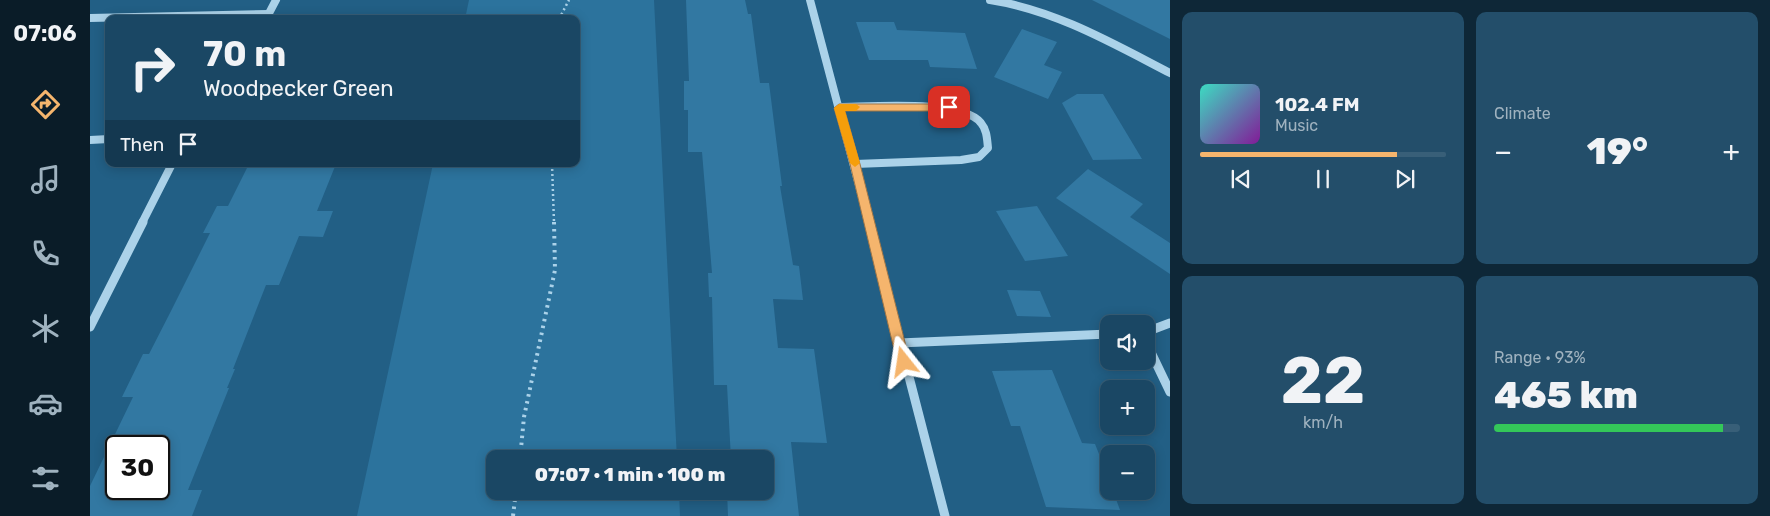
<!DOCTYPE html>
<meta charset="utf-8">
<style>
:root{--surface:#1a4764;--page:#234e6a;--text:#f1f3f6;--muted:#9fb2bf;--line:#385f78;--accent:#f5b56d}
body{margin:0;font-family:Rubik,sans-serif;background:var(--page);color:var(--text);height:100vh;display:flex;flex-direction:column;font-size:19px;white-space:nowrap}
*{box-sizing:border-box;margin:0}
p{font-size:16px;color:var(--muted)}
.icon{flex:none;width:28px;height:28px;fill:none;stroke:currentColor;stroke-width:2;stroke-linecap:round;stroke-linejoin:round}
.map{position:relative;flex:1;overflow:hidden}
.side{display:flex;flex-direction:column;gap:12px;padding:12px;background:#0e2737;width:600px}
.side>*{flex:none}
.hud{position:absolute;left:15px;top:15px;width:475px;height:152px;border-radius:10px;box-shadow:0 2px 12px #0003,0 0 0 1px var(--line);background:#1a4764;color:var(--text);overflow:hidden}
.fabs{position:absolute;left:1010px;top:315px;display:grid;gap:10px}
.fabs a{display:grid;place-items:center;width:55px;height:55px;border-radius:10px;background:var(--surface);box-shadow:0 2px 12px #0003,0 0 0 1px var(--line);font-size:25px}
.speed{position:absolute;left:15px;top:435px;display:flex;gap:10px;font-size:25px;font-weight:700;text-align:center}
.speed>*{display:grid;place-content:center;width:65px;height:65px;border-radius:50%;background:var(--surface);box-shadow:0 2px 12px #0003,0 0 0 1px var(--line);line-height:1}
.speed .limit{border:2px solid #111;border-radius:8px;background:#fff;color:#111}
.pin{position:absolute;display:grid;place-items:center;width:42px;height:42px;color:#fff;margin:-21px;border-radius:10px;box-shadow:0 2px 8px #0006}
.me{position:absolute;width:55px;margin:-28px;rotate:345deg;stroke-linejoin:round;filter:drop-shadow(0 0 4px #0008)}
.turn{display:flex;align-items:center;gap:18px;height:105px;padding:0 15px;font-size:22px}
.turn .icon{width:65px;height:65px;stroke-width:2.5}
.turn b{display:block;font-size:35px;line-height:42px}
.then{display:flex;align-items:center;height:48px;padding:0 15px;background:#0003;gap:10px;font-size:19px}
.big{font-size:38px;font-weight:800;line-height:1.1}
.side .card{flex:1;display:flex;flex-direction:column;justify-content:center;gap:8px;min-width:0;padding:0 18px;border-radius:10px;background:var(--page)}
.side .dial{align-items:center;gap:0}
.dial b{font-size:65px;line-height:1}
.song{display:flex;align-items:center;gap:15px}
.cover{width:60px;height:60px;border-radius:8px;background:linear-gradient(135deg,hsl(170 70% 55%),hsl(290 70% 35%))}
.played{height:5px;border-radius:2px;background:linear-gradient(90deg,var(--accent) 80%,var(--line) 80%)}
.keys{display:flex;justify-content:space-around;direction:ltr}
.heat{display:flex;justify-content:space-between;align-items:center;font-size:28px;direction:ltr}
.charge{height:8px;border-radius:4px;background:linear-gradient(90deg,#34c759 93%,var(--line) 0)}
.side .tiles{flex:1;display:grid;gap:12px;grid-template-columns:repeat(2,1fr)}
.trip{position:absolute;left:396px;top:450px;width:288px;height:50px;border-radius:10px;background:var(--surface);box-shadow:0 2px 12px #0003,0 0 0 1px var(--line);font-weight:800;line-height:50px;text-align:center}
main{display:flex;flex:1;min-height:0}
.menu{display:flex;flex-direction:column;width:90px;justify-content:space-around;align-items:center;background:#0a1c28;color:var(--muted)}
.menu .icon{width:35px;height:35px}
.menu .active{color:var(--accent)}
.menu b{font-size:22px;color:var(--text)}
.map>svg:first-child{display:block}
.green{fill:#2c739d}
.building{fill:#3278a2;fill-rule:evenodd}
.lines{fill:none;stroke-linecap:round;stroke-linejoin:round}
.path-far1{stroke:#abd2e9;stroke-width:2.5;stroke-dasharray:2 3;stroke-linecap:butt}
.path{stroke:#abd2e9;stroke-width:4;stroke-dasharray:2.5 4.5;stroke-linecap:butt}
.minor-far1{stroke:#abd2e9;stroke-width:8}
.minor{stroke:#abd2e9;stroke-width:9}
.route{fill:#f5b56d;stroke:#9f7647}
.slow{fill:#f59e0b}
</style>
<main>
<nav class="menu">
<b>07:06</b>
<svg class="icon active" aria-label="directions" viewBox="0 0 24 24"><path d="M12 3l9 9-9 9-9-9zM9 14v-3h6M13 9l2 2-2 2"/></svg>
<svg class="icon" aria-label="music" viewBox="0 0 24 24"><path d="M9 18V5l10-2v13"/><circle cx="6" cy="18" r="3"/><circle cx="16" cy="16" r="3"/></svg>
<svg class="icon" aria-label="phone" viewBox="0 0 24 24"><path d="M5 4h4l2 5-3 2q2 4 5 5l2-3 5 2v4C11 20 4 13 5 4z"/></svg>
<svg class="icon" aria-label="climate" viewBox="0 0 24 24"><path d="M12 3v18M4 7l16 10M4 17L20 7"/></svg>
<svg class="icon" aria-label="car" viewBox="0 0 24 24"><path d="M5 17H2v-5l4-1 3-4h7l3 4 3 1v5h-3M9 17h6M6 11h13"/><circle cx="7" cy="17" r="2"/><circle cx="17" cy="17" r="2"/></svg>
<svg class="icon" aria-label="filters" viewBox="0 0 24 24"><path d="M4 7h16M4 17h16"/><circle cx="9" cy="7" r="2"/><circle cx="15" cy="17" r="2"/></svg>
</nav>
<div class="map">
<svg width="1080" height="516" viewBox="0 0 1080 516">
<rect width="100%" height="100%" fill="#225f85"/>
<!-- green -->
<path class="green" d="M 379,0 L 564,0 L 587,459 L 405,459 L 405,491 L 589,491 L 590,516 L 267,516 L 343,164 L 486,164 L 486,19 L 375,19 Z"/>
<!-- building -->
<g class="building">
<path d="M 596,0 L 655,0 L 658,14 L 661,14 L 670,83 L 679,83 L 692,186 L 690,186 L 703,265 L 709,266 L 713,300 L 683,299 L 688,348 L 724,349 L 737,443 L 701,442 L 709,516 L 638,516 L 637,491 L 675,491 L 675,459 L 641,459 L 637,385 L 624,385 L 622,297 L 619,297 L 618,273 L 622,273 L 612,152 L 598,152 L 598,110 L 594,110 L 594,81 L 599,81 Z"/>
<path d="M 1002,0 L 1080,0 L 1080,39 Z"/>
<path d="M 766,22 L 804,22 L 807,30 L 875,33 L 887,69 L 840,67 L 838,60 L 779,60 Z"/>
<path d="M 932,29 L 967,42 L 954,65 L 972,72 L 958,99 L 904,77 Z"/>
<path d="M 987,94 L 1013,94 L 1052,159 L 1003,160 L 972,103 Z"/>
<path d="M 159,164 L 246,164 L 227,211 L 243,211 L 233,237 L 209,236 L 189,285 L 176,285 L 143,369 L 145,369 L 137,388 L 139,388 L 98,490 L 112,490 L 102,516 L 0,516 L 0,486 L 43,397 L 32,397 L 53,354 L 59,354 L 81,311 L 120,233 L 113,233 L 127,206 L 138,206 ZM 26,446 L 69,446 L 69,489 L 26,489 Z"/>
<path d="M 998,169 L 1053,204 L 1040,217 L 1080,243 L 1080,274 L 966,198 Z"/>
<path d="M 947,206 L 978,256 L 935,261 L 906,211 Z"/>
<path d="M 917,290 L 950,291 L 961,317 L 927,316 Z"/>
<path d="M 962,370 L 992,443 L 1005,444 L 1019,479 L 1019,491 L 1023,491 L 1030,510 L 956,507 L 930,426 L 921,426 L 902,371 Z"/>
</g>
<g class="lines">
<!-- path-far1 -->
<g class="path-far1">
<path d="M 469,19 L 479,0"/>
<path d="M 462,164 L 464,223"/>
</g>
<!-- path -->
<g class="path">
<path d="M 430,459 L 434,417 L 465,270 L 464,222"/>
<path d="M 423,516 L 426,491"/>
</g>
<!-- minor-far1 -->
<g class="minor-far1">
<path d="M 720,0 L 779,223"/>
<path d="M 900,0 C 965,10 1022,43 1080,73"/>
<path d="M 0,18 L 179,14"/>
<path d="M 176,19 L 186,0"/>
<path d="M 749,107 C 779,107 873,99 891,123 C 897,130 897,139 898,148 L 889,157 L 871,160 L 765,164"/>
<path d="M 0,140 L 19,139"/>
<path d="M 52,223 L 82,164"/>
</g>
<!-- minor -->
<g class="minor">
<path d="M 779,222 L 855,516"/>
<path d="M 0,327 L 53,222"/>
<path d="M 1056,332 L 1080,323"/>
<path d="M 1056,342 L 1080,392"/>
<path d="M 809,343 L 1019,334"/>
</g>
</g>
<!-- route -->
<path class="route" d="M 749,104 L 859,104 L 864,107 L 859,111 L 755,111 L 770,164 L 820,362 L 818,366 L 814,368 L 809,366 L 807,362 L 760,164 L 744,108 Z"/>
<!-- slow -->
<path class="slow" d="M 749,104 L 766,104 L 770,107 L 766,111 L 755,111 L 770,163 L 765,167 L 760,163 L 744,108 Z"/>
</svg>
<div class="fabs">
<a><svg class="icon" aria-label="sound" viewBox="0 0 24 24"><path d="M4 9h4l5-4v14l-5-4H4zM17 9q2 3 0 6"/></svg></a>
<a>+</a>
<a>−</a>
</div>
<div class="speed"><div class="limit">30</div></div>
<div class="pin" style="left:859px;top:107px;background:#d93025"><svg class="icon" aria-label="arrive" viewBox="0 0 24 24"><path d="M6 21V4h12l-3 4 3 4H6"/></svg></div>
<svg class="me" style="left:814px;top:362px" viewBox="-20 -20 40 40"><path d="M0-17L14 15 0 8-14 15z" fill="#f5b56d" stroke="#fff" stroke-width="4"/></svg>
<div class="trip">07:07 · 1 min · 100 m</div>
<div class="hud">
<div class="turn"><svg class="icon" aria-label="right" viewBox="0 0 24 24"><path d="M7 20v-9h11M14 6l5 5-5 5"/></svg><div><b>70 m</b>Woodpecker Green</div></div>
<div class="then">Then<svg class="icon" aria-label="arrive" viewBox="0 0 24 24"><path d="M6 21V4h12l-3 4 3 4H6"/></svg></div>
</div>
</div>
<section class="side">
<div class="tiles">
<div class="card">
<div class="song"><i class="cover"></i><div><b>102.4 FM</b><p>Music</p></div></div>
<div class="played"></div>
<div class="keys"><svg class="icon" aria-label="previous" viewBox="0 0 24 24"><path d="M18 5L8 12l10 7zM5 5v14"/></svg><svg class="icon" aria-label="pause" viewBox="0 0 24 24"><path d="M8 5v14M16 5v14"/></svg><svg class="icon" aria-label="next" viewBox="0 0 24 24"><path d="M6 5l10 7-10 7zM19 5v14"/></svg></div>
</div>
<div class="card"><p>Climate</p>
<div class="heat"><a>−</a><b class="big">19°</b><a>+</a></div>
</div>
<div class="card dial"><b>22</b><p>km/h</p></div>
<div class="card"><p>Range · 93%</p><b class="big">465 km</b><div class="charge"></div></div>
</div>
</section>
</main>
